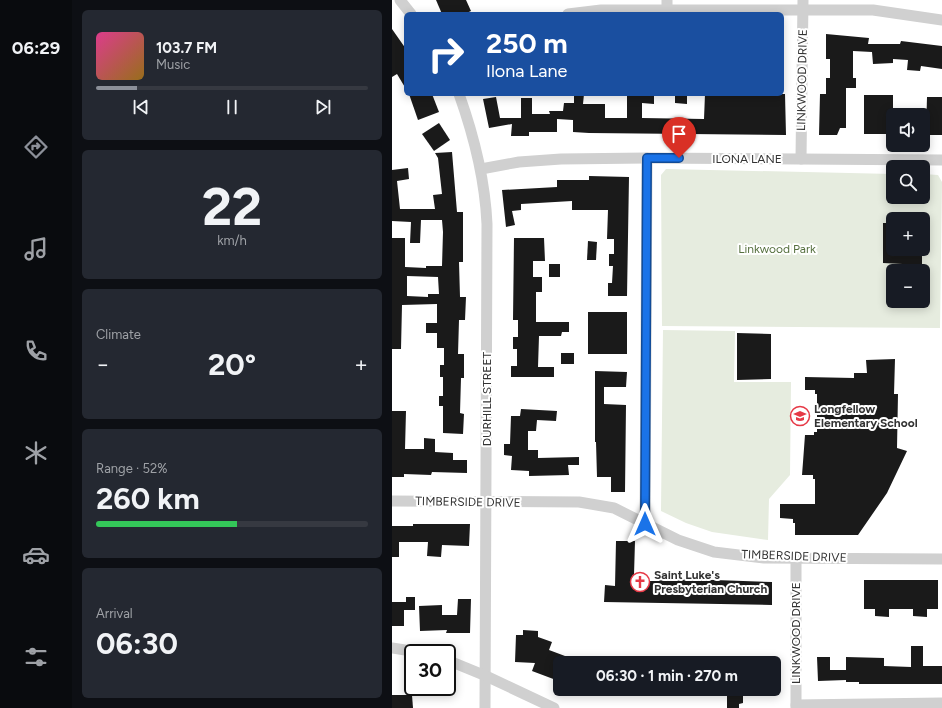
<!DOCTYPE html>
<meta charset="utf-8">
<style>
:root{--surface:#171b24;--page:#242831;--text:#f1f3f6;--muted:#9ea1a6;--line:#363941;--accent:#8c9099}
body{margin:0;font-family:Figtree,sans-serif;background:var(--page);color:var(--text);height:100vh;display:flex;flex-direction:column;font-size:15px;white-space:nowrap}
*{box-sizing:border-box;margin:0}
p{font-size:13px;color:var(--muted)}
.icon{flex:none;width:22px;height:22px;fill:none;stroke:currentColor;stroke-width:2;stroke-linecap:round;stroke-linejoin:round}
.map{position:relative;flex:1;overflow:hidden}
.sheet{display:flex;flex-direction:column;gap:10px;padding:10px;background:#0d0f14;width:320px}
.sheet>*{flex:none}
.hud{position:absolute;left:12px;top:12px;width:380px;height:84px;border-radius:6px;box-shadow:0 2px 10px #0003;background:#1a4fa0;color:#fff;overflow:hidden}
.buttons{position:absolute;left:494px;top:108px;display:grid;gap:8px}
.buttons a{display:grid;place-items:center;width:44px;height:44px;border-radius:6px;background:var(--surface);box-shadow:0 2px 10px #0003;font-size:20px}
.speed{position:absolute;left:12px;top:644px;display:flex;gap:8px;font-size:20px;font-weight:700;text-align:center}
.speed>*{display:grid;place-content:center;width:52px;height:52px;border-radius:50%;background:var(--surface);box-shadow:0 2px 10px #0003;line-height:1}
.speed .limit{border:2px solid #111;border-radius:6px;background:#fff;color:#111}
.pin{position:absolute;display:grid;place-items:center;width:34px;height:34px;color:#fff;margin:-41px -17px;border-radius:50% 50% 50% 0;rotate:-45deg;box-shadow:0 0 4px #0007}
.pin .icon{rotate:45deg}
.me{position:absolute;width:44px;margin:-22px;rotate:0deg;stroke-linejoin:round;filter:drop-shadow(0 0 3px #0008)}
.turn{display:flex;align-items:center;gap:14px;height:84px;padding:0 16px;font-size:18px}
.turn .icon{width:52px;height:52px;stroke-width:2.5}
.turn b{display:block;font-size:28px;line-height:34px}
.big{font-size:30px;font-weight:700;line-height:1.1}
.sheet .card{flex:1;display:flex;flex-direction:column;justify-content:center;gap:6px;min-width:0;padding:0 14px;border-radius:6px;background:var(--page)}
.sheet .dial{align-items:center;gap:0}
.dial b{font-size:52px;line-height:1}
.song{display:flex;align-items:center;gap:12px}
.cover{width:48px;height:48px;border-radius:6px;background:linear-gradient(135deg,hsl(330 70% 55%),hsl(40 70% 35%))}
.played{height:4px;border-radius:2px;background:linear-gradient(90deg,var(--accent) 15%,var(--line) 15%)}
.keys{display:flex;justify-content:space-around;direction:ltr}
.heat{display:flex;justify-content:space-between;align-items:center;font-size:22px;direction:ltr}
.charge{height:6px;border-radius:3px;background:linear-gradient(90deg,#34c759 52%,var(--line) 0)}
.trip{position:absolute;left:161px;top:656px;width:228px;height:40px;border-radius:6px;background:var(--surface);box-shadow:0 2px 10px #0003;font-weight:700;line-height:40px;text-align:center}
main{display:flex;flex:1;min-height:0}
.tabs{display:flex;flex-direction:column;width:72px;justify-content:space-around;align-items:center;background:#090b0e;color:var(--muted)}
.tabs .icon{width:28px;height:28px}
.tabs .on{color:var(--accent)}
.tabs b{font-size:18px;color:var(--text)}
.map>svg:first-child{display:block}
.green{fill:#e6ecdf;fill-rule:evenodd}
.building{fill:#1a1a1a;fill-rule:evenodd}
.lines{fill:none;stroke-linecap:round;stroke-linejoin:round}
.minor{stroke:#d0d0d0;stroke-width:11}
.route-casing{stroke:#114b97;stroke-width:10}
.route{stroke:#1a73e8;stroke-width:7}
.labels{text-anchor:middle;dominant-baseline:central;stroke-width:4;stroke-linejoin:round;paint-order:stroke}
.street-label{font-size:12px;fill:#333;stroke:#fff}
.park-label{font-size:12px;fill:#56703f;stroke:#fff}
.poi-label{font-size:12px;font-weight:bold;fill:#333;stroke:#fff;text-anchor:start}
</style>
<main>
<nav class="tabs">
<b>06:29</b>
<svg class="icon on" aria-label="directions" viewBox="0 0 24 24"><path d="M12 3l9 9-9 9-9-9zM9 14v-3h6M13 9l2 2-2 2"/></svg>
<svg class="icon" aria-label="music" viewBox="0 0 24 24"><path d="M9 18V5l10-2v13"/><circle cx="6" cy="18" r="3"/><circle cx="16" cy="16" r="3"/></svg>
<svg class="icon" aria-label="phone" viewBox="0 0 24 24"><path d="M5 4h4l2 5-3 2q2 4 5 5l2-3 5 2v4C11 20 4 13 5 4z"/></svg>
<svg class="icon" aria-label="climate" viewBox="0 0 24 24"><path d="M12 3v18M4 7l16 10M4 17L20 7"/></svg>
<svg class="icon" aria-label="car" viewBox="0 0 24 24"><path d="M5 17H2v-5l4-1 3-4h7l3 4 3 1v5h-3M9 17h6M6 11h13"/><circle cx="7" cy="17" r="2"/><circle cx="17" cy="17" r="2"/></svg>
<svg class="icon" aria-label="filters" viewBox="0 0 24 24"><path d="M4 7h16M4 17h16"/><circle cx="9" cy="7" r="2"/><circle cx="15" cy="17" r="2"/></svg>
</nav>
<section class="sheet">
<div class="card">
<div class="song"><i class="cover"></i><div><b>103.7 FM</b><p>Music</p></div></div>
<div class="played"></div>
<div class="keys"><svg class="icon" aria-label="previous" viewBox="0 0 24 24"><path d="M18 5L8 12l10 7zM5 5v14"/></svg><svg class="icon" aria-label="pause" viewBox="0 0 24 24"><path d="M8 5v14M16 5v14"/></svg><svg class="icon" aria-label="next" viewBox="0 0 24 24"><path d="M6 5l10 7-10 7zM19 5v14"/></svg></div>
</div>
<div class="card dial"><b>22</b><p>km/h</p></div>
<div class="card"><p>Climate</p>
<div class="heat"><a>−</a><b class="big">20°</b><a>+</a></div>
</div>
<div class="card"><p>Range · 52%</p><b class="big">260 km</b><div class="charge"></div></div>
<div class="card"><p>Arrival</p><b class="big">06:30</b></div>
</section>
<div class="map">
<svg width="550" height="708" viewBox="0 0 550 708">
<rect width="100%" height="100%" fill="#fff"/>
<!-- green -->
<g class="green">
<path d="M 274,169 L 501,174 L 501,197 L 531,197 L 531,174 L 546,175 L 550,182 L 548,328 L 270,326 L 269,175 ZM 501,219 L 531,219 L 531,249 L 501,249 ZM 501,271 L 531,271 L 531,301 L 501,301 Z"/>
<path d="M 271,330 L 343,331 L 342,382 L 399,382 L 398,475 L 377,499 L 376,540 L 320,532 L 294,523 L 269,511 Z"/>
</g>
<!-- building -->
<g class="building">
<path d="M 44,0 L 74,0 L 79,11 L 72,14 L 50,14 Z"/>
<path d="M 0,29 L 14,49 L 14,89 L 5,74 L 0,77 Z"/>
<path d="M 434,34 L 477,38 L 476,44 L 508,44 L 509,41 L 550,46 L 550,69 L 529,66 L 528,71 L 515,70 L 516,60 L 501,59 L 501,63 L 481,64 L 480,52 L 461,51 L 461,78 L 464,78 L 464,88 L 454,88 L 454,128 L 448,128 L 445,135 L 427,135 L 428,94 L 434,94 L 434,78 L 438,78 L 438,59 L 434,59 Z"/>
<path d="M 17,94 L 40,94 L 47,112 L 26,120 Z"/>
<path d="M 182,94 L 192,94 L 191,104 L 213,104 L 213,118 L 235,118 L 235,94 L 262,94 L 262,104 L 250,103 L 250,118 L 312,119 L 313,94 L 393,94 L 394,135 L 197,133 L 181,132 L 181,120 L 165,119 L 165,132 L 137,132 L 137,136 L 119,136 L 120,124 L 97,128 L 91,99 L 104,97 L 108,118 L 129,118 L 129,98 L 140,98 L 140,114 L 158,114 L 157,111 L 171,111 L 172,103 L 182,103 Z"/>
<path d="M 283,94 L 295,94 L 295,104 L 283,103 Z"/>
<rect x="472" y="95" width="29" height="39"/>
<path d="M 535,97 L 550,97 L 550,135 L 534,135 Z"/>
<path d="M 47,123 L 58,140 L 42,151 L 30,134 Z"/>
<path d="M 60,152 L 65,212 L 71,212 L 71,262 L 67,262 L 68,297 L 74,297 L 73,320 L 67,320 L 66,354 L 72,354 L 72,378 L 69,378 L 68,413 L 72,414 L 71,434 L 51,433 L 51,406 L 47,406 L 47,396 L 51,396 L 51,377 L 48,377 L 48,365 L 52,365 L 52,348 L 45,348 L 45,333 L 34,333 L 34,323 L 45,323 L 45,304 L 10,305 L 9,349 L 0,349 L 0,238 L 13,238 L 13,267 L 34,268 L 34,266 L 50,266 L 51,232 L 50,220 L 29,220 L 28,243 L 18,243 L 19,222 L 0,221 L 0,170 L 16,168 L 17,179 L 5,181 L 8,209 L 43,209 L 41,195 L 50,194 L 46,158 L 43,153 ZM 15,276 L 46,277 L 47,294 L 36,294 L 36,297 L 15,296 Z"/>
<path d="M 197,176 L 237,177 L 235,296 L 216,296 L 216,283 L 220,283 L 221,266 L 217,266 L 217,254 L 222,254 L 222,239 L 215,239 L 216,210 L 180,210 L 180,201 L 129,204 L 129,210 L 120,211 L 123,225 L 114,227 L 110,190 L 165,187 L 165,180 L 197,180 Z"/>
<path d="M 491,223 L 501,223 L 501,249 L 530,249 L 530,265 L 491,263 Z"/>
<path d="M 122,238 L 152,238 L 153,261 L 141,261 L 141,277 L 150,277 L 150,292 L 144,292 L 144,322 L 177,322 L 177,332 L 170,332 L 169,336 L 147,336 L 146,367 L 162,367 L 162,377 L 119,377 L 119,366 L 125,366 L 125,349 L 121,349 L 121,337 L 126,337 L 126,320 L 121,320 Z"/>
<path d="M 196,241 L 205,242 L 204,260 L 195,260 Z"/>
<rect x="157" y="264" width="11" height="13"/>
<rect x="196" y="312" width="39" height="42"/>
<path d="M 345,333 L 379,334 L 379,379 L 345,380 Z"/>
<rect x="169" y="353" width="13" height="11"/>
<path d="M 503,359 L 502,394 L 506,394 L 505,448 L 515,451 L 495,493 L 466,535 L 403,535 L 403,523 L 401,523 L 401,519 L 388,518 L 388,504 L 423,504 L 423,479 L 421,479 L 421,475 L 410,475 L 411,462 L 413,435 L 422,435 L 422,432 L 425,432 L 425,394 L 423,394 L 423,390 L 413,390 L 413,377 L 462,378 L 462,373 L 475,373 L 474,360 Z"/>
<path d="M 203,371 L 235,372 L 234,387 L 212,387 L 212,404 L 234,405 L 233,492 L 219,492 L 219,477 L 205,477 L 204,442 L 203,442 Z"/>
<path d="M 129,409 L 165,411 L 164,421 L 145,420 L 144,431 L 136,431 L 136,450 L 146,450 L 146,458 L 187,457 L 187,465 L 176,465 L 177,475 L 137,476 L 137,471 L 119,470 L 120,456 L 112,455 L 112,444 L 118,444 L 119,416 L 128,416 Z"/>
<path d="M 0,411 L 14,411 L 13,449 L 32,449 L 32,438 L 43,439 L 43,452 L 61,453 L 61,460 L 75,460 L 75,473 L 40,472 L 39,475 L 12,474 L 12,477 L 0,477 Z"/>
<path d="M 21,524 L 78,524 L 77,546 L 50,545 L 49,557 L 35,556 L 36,542 L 7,542 L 7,557 L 0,557 L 0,526 L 21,526 Z"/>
<path d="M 224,541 L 243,541 L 242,575 L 249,575 L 249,581 L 267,581 L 267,578 L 380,582 L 380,605 L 212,602 L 213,585 L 223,586 Z"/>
<path d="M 472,580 L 546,580 L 546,609 L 535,609 L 535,617 L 521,616 L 521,609 L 497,609 L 497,617 L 483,616 L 483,609 L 472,609 Z"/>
<path d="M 14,597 L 23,597 L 23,610 L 12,610 L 12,626 L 0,626 L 0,602 L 14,602 Z"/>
<path d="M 66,599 L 79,599 L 78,633 L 54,633 L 55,630 L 28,631 L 27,606 L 50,605 L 50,615 L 65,615 Z"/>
<path d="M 131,630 L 146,631 L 146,637 L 160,642 L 157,650 L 173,656 L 170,663 L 168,663 L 164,680 L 140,671 L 143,663 L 123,662 L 124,635 L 131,635 Z"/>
<path d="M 519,646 L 531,646 L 531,666 L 550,666 L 550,684 L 467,684 L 467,682 L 454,682 L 454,680 L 426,681 L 425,657 L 438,657 L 438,670 L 454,670 L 454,657 L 492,658 L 492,666 L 519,667 Z"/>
<path d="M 351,689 L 351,703 L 347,704 L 347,708 L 335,708 L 335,690 Z"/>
<path d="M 0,695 L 20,695 L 21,708 L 0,708 Z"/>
</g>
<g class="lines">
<!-- minor -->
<g class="minor">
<path d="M 8,0 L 19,14"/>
<path d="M 275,11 L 275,0"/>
<path d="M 176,14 L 209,10 L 481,10 L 550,20"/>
<path d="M 67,94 C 82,136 93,179 95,224 L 93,708"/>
<path d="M 409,159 L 411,0"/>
<path d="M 89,169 L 127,162 L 169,159 L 255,158 L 550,160"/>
<path d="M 0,501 L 187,502 L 222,508 L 286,540 L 322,552 L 372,558 L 550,559"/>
<path d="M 253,524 L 255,158"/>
<path d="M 0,648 L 32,653"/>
<path d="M 55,660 L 94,676 L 162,708"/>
<path d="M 404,705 L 550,703"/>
<path d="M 404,708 L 404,558"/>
</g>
</g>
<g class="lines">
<!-- route casing -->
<g class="route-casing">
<path id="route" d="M 253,524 L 255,158 L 287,158"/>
</g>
<!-- route -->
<use href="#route" class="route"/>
</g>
<!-- icons -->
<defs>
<g id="school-ring" transform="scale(1)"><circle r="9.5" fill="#fff" stroke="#e63946" stroke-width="1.5"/><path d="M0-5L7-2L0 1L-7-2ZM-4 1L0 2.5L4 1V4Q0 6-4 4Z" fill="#e63946"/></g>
<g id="church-ring" transform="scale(1)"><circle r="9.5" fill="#fff" stroke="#e63946" stroke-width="1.5"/><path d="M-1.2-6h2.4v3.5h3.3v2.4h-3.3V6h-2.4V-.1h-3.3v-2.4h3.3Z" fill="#e63946"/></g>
</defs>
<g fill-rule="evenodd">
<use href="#school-ring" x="408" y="416"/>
<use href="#church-ring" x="248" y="582"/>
</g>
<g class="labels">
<!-- street labels -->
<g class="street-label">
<text transform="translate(410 80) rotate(-89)">LINKWOOD DRIVE</text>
<text x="355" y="159">ILONA LANE</text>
<text transform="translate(95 399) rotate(-90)">DURHILL STREET</text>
<text transform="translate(76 502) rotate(1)">TIMBERSIDE DRIVE</text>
<text transform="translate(402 556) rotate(2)">TIMBERSIDE DRIVE</text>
<text transform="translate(404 633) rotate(-90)">LINKWOOD DRIVE</text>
</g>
<!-- park labels -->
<g class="park-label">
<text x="385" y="249">Linkwood Park</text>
</g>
<!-- poi labels -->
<g class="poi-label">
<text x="422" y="409">Longfellow<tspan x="422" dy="14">Elementary School</tspan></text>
<text x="262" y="575">Saint Luke's<tspan x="262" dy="14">Presbyterian Church</tspan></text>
</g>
</g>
</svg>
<div class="buttons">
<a><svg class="icon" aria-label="sound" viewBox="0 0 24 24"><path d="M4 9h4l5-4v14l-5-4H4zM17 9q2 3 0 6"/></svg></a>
<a><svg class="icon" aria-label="search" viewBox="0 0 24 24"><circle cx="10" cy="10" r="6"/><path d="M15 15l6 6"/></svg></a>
<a>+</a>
<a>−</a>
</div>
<div class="speed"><div class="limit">30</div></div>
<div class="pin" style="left:287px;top:158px;background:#d93025"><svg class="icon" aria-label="arrive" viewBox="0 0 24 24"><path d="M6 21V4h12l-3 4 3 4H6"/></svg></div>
<svg class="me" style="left:253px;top:524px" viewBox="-20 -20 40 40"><path d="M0-17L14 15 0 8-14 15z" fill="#1a73e8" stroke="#fff" stroke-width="4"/></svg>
<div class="trip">06:30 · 1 min · 270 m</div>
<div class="hud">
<div class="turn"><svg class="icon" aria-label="right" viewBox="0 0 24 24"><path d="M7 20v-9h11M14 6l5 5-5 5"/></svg><div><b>250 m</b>Ilona Lane</div></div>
</div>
</div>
</main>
